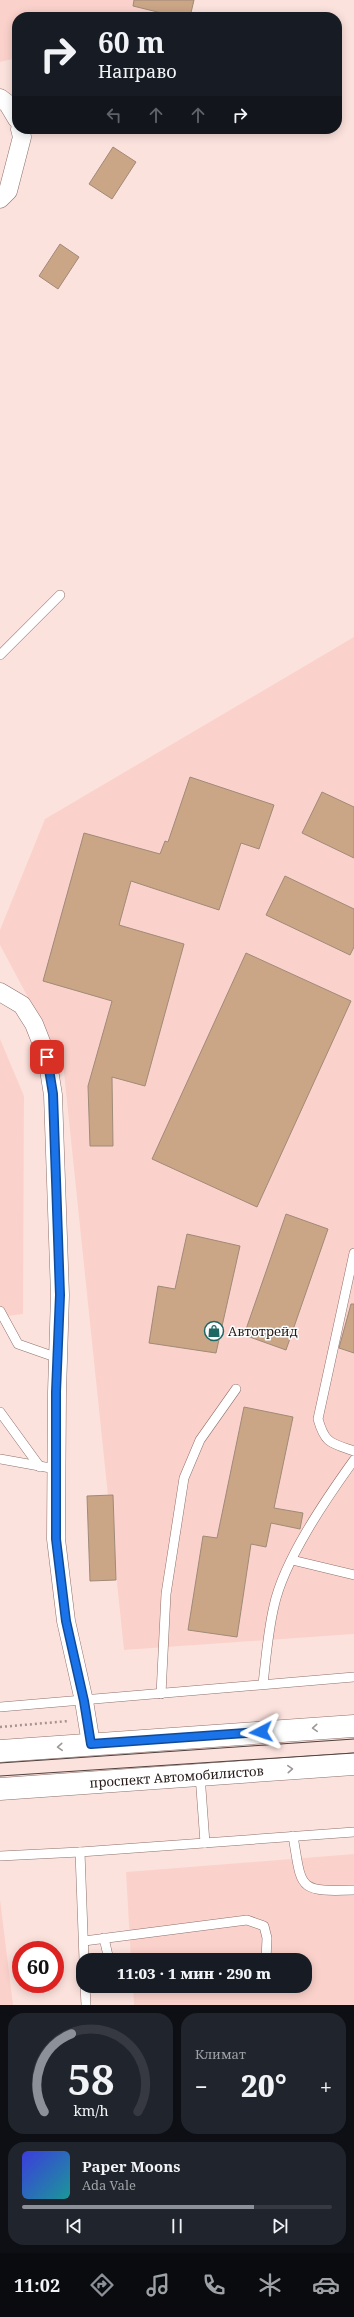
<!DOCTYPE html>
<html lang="ru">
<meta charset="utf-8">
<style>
:root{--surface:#171b24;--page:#20242c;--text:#f1f3f6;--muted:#9ea1a6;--line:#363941;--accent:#8c9099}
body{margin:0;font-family:"Noto Serif",serif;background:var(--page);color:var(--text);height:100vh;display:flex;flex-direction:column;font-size:15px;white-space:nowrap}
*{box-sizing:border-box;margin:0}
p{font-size:13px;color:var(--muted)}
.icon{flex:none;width:22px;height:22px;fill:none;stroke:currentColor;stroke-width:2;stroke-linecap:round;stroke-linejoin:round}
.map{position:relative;height:2005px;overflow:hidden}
.side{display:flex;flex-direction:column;gap:8px;padding:8px;background:#0d0f14;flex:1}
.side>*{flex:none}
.guide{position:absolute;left:12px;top:12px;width:330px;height:122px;border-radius:16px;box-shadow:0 2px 10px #0003;background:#171b24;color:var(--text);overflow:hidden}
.speed{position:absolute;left:12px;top:1941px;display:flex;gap:8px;font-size:20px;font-weight:700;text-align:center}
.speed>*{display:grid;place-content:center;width:52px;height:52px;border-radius:50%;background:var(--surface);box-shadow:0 2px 10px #0003;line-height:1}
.speed .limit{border:6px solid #d22;background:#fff;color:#111}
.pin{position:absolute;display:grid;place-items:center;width:34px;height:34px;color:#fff;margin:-17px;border-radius:8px;box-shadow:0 2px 6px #0006}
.me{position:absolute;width:44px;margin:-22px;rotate:266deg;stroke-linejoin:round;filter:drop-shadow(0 0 3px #0008)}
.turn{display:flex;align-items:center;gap:14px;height:84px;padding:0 20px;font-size:18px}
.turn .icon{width:52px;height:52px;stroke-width:2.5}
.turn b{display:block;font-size:28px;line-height:34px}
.lanes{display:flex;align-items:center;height:38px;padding:0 20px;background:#0003;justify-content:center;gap:20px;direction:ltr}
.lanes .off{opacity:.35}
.big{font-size:30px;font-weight:800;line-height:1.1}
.side .widget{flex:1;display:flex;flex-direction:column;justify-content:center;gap:6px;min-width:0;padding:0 14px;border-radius:16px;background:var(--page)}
.side .dial{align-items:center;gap:0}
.dial svg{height:104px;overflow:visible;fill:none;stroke:var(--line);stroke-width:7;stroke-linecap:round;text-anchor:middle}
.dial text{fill:var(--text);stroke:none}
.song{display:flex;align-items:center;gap:12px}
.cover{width:48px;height:48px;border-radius:6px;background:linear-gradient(135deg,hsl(240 70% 55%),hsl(180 70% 35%))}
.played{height:4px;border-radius:2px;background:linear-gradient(90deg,var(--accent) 75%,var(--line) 75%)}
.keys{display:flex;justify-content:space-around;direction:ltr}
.heat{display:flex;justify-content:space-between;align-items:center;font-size:22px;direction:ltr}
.side .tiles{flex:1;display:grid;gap:8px;grid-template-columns:1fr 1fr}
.widget:last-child{grid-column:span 2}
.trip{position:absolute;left:76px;top:1953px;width:236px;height:40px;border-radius:16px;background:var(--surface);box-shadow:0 2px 10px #0003;font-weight:800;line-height:40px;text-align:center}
.tabs{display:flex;height:64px;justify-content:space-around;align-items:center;background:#090b0e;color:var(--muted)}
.tabs .icon{width:28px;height:28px}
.tabs .on{color:var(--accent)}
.tabs b{font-size:18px;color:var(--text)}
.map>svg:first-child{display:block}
.built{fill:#fbd2cb}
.building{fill:#caa586;stroke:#a08a78}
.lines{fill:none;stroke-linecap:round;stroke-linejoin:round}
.lane-casing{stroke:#8d706b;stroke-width:10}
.street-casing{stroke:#8d706b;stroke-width:19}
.primary-casing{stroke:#8d706b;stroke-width:23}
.path{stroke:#a7938f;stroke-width:2.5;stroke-dasharray:2 3;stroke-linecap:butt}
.lane{stroke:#fff;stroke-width:9}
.street{stroke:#fff;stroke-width:18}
.primary{stroke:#fff;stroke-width:22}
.tram{stroke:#50423f;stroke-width:1}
.oneway{stroke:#9d9898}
.route-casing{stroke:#114b97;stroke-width:10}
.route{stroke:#1a73e8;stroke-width:7}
.labels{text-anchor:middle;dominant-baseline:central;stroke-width:3;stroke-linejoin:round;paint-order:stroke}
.poi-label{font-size:13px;fill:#261b19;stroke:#fff;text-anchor:start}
.street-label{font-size:13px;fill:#261b19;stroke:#fff}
</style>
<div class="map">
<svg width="354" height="2005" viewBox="0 0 354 2005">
<rect width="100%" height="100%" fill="#fce2dd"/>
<!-- built -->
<g class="built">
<path d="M 0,0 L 194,0 L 190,17 L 17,17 L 17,58 L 0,62 Z"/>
<path d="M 354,637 L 354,1634 L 124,1650 L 63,1063 L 0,945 L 0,930 L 45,819 Z"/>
<path d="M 0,1039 L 24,1096 L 23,1314 L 0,1317 Z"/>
<path d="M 354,1854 L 354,2005 L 134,2005 L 133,1986 L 305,1986 L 305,1960 L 131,1960 L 126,1872 Z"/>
<path d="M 0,1899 L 13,2005 L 0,2005 Z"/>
</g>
<!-- building -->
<g class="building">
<path d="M 134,0 L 194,0 L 190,17 L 178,17 L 133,6 Z"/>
<path d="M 113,147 L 136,162 L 112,199 L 89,184 Z"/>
<path d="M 60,244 L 79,257 L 58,289 L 39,276 Z"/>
<path d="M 190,777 L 274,805 L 259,849 L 241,843 L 219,910 L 131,881 L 119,925 L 184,944 L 145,1086 L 112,1077 L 113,1146 L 90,1146 L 88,1086 L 112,1001 L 43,981 L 84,833 L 160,854 L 165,841 L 168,842 Z"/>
<path d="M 322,792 L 354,807 L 354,858 L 302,833 Z"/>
<path d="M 285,876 L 354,909 L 354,947 L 350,955 L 266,915 Z"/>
<path d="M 246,953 L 351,1001 L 257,1207 L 152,1159 Z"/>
<path d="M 286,1214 L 328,1229 L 286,1350 L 244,1335 Z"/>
<path d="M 187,1234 L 240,1246 L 216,1353 L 149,1343 L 158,1286 L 175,1289 Z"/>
<path d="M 351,1304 L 354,1304 L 354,1353 L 339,1348 Z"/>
<path d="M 244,1407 L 293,1417 L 274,1508 L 303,1513 L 300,1529 L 271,1523 L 266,1547 L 251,1544 L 237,1637 L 188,1630 L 203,1536 L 217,1538 Z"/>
<path d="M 113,1495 L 116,1580 L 90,1581 L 87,1496 Z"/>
</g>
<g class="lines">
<!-- lane casing -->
<g class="lane-casing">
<g id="lane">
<path d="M 0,655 L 60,595"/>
<path d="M 354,1253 L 318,1419 C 325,1444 331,1443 354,1451"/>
<path d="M 0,1311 L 18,1344 L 58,1358"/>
<path d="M 0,1412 L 40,1467"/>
<path d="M 0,1459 L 56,1469"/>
<path d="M 292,1560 L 354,1575"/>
<path d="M 263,1684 C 266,1658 268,1631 274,1606 C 284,1560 326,1499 354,1460"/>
<path d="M 161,1694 L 166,1594 L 184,1478 L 200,1440 L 236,1389"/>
<path d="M 0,1707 L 354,1677"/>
<path d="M 200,1775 L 205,1843"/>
<path d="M 293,1836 C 302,1889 297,1892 354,1890"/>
<path d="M 0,1856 L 80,1852"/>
<path d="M 104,1938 L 109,1960"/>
<path d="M 84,1941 L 247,1920 L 264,1926 L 267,1938 L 266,1960"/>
<path d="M 84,1960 L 80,1852 L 354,1832"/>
<path d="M 85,1986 L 86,2005"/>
</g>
</g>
<!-- street casing -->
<g class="street-casing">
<g id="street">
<path d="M 0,98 L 8,104 L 17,119"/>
<path d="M 0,199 L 8,191 L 22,137 L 20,129"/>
<path d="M 0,992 L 22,1005 L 34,1024 L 47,1057 L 53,1095 L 60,1295 L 57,1392 L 56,1539 L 66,1621 L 84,1701 L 91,1744"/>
</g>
</g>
<!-- primary casing -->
<g class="primary-casing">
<g id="primary">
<path d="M 0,1751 L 354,1726"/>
<path id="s1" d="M 0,1789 L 354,1764"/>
</g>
</g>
<!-- path -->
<path class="path" d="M 0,1727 L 69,1721"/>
<!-- lane -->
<use href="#lane" class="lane"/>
<!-- street -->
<use href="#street" class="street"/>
<!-- primary -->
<use href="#primary" class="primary"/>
<!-- tram -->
<g class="tram">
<path d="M 0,1763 L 354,1739"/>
<path d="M 0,1776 L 354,1753"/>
</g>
</g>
<!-- one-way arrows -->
<defs><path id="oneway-chevron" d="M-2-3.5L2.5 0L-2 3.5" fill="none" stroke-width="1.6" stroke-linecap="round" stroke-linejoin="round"/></defs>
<g class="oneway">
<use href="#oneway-chevron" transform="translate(315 1728) rotate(176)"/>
<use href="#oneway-chevron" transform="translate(60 1747) rotate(176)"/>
<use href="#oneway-chevron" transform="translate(290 1769) rotate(-4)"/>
</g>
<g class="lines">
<!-- route casing -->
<g class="route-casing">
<path id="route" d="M 47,1057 L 53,1094 L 60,1295 L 56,1392 L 56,1539 L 66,1621 L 84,1701 L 91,1744 L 261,1732"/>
</g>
<!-- route -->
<use href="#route" class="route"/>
</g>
<!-- icons -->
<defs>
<g id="shop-ring" transform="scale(1)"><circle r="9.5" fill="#fff" stroke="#1d6863" stroke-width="1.5"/><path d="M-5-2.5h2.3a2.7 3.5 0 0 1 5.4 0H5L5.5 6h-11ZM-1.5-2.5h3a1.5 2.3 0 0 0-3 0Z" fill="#1d6863"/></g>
</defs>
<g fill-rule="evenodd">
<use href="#shop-ring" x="214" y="1331"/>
</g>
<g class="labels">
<!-- poi labels -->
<g class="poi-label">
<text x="228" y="1331">Автотрейд</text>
</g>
<!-- street labels -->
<g class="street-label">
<text stroke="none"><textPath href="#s1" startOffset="177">проспект Автомобилистов</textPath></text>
</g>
</g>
</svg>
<div class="speed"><div class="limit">60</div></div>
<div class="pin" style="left:47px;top:1057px;background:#d93025"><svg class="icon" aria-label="arrive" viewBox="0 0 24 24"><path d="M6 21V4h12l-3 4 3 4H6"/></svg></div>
<svg class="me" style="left:261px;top:1732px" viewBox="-20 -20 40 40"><path d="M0-17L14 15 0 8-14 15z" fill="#1a73e8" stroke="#fff" stroke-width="4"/></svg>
<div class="trip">11:03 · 1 мин · 290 m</div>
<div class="guide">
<div class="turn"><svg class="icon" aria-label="right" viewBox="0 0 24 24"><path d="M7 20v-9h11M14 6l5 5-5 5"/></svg><div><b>60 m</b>Направо</div></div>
<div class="lanes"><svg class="icon off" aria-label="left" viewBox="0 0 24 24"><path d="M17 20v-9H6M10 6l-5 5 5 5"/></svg><svg class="icon off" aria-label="ahead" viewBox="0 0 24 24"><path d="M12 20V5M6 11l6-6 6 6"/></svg><svg class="icon off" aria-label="ahead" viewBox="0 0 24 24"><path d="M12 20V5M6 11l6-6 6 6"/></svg><svg class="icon" aria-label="right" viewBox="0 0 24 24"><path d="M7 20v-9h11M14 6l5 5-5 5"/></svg></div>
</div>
</div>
<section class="side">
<div class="tiles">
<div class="widget dial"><svg viewBox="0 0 100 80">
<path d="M14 69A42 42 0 1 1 86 69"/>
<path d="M14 69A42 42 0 0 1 35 9" stroke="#8c9099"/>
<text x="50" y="56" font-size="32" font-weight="700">58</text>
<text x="50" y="72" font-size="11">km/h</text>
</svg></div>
<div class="widget"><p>Климат</p>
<div class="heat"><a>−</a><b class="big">20°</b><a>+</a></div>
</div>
<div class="widget">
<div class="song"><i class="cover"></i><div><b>Paper Moons</b><p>Ada Vale</p></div></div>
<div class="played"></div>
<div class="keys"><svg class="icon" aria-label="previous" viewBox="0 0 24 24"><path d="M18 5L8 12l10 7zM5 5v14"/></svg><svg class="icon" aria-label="pause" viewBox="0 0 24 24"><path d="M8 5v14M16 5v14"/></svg><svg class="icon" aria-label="next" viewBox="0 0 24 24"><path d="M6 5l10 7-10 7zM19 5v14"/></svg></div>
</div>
</div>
</section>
<nav class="tabs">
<b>11:02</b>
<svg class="icon on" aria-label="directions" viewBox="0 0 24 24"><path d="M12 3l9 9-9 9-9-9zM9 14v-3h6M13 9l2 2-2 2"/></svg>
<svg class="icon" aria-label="music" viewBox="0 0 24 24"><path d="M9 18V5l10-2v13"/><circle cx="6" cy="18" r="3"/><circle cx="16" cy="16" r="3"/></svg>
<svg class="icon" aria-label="phone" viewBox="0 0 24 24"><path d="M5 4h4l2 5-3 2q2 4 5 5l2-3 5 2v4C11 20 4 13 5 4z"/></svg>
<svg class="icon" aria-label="climate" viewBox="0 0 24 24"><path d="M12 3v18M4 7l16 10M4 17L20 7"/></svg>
<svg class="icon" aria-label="car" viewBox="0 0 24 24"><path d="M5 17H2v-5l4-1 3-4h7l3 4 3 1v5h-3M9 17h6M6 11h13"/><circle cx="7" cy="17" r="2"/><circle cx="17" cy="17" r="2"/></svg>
</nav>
